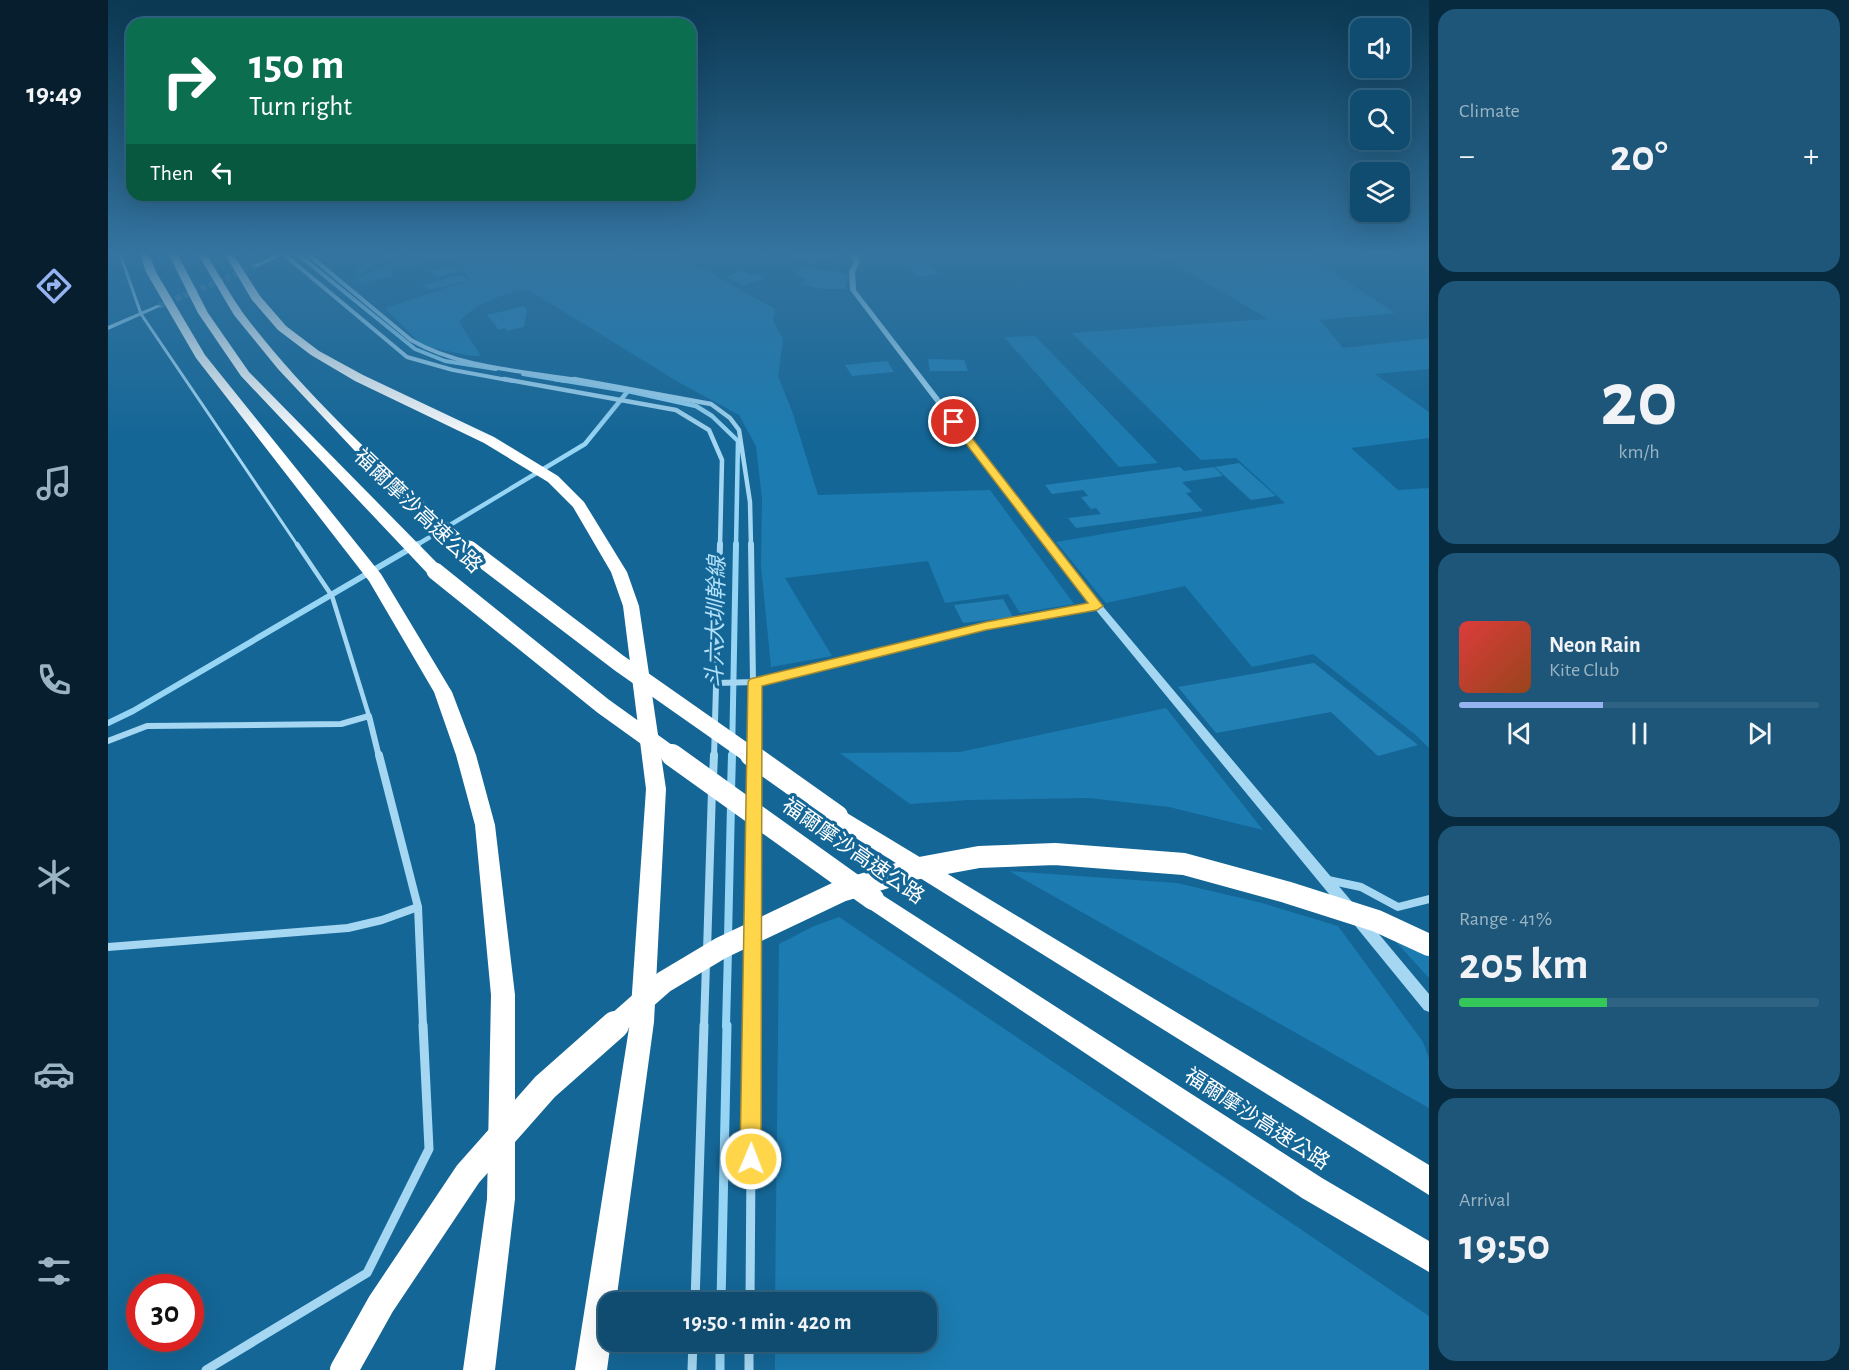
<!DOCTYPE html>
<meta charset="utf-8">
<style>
:root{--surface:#0f4c70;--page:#1d5678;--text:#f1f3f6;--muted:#9bb4c3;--line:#2f6383;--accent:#95b2f1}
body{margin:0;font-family:"Alegreya Sans","Noto Sans TC",sans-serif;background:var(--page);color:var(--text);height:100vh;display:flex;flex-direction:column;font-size:22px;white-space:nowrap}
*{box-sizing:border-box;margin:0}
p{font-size:20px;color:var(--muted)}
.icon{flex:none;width:33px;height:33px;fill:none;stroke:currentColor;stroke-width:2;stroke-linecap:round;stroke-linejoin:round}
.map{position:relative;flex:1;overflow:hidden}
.details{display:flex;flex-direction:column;gap:9px;padding:9px;background:#082a3e;width:420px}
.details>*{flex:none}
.banner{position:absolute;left:18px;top:18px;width:570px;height:183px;border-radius:18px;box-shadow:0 6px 24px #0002,0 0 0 2px var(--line);background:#0b6e4f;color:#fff;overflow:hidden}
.buttons{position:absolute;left:1242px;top:18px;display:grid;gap:12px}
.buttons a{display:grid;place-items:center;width:60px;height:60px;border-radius:12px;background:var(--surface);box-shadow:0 6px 24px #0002,0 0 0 2px var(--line);font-size:30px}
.speed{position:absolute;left:18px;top:1274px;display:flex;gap:12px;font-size:30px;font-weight:700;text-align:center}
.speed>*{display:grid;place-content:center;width:78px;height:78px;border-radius:50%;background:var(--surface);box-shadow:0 6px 24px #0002,0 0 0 2px var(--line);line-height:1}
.speed .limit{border:9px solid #d22;background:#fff;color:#111}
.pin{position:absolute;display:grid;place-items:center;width:51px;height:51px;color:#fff;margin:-26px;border:3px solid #fff;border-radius:50%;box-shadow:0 2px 6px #0007}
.me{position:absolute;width:66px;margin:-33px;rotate:1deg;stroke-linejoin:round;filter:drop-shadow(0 0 4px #0008)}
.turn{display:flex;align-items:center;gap:21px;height:126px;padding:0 24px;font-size:27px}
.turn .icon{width:78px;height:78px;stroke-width:2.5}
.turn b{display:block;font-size:42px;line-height:51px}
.then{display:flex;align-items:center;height:57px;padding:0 24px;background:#0003;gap:12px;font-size:22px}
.big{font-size:45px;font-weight:700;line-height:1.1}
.details .widget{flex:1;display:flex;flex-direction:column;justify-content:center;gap:9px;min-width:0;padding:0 21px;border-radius:18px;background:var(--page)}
.details .dial{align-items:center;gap:0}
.dial b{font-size:78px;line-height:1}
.song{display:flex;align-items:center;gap:18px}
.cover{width:72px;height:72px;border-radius:9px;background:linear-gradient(135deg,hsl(0 70% 55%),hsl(20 70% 35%))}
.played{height:6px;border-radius:3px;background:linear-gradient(90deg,var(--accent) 40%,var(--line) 40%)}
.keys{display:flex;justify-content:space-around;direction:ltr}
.heat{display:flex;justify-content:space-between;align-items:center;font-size:33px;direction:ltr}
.charge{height:9px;border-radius:4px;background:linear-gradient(90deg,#34c759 41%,var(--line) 0)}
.trip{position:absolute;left:490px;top:1292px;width:339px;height:60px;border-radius:18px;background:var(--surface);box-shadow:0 6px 24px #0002,0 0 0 2px var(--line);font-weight:700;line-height:60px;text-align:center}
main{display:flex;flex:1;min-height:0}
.dock{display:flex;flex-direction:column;width:108px;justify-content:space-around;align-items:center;background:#061e2d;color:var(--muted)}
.dock .icon{width:42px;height:42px}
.dock .selected{color:var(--accent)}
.dock b{font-size:27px;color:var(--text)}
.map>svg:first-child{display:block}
.green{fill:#1c7bb0}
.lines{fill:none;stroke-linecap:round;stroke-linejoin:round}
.stream-far4{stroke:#97d5f5;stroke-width:4}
.stream-far3{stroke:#97d5f5;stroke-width:4.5}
.stream-far2{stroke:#97d5f5;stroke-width:6}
.stream-far1{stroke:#97d5f5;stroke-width:8}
.stream{stroke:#97d5f5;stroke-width:9}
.building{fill:#2280b5}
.tertiary-tunnel{stroke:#377da6;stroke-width:6;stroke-dasharray:6 3;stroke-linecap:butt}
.service-far1{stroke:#a5d7f2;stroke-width:3}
.service{stroke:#a5d7f2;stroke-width:4.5}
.minor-far4{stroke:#a5d7f2;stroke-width:4}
.minor-far3{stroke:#a5d7f2;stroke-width:4.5}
.minor-far2{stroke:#a5d7f2;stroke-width:6}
.minor-far1{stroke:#a5d7f2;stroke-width:8}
.minor{stroke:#a5d7f2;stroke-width:9}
.tertiary{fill:#a5d7f2;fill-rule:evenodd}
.motorway{fill:#fff;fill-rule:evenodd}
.motorway-bridge-far2{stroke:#fff;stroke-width:17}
.motorway-bridge-far1{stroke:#fff;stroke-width:22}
.motorway-bridge{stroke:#fff;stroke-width:28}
.route{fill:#ffd54a;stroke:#a68a30;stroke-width:1.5}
.labels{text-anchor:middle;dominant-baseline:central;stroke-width:6;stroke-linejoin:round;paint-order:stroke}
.street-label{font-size:21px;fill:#fff;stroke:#146696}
.water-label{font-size:22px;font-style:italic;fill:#b1e0f9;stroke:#146696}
</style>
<main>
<nav class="dock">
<b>19:49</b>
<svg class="icon selected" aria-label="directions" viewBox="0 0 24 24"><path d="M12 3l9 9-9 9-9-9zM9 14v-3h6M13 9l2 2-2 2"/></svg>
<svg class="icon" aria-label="music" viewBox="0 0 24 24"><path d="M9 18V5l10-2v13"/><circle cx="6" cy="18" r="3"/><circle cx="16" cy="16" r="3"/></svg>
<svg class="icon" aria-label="phone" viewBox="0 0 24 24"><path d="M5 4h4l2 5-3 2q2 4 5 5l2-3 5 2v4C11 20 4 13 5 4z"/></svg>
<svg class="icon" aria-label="climate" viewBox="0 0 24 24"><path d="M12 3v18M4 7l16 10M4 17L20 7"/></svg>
<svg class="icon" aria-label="car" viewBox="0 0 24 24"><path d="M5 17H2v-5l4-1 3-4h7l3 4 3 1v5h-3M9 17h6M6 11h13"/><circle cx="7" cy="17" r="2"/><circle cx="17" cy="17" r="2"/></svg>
<svg class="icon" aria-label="filters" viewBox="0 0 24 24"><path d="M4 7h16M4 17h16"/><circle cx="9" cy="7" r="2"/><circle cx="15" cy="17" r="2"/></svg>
</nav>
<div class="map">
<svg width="1321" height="1370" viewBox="0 0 1321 1370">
<rect width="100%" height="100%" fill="#146696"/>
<!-- green -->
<g class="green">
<path d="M 288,251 L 408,251 L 413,256 L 434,251 L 501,251 L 511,259 L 539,251 L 563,251 L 667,309 L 665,321 L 675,339 L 670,376 L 684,411 L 710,495 L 882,490 L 966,604 L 912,613 L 900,594 L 837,603 L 820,561 L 677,578 L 724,656 L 663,667 L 653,566 L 654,499 L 648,446 L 631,415 L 572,383 L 419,289 C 392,296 370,301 351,322 L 373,356 L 363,356 L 315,346 L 277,308 L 362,280 L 342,258 L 283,269 L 284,276 L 252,284 L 249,279 L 300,253 Z"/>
<path d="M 1044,251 L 1211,251 L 1193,252 L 1287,313 L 1212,320 L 1235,348 L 1321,338 L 1321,369 L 1267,374 L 1321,412 L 1321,438 L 1243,448 L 1290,490 L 1321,488 L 1321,748 L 1309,736 L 1205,654 L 1144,667 L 1077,586 L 998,603 L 948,542 L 1177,503 L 1128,458 L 1093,460 L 964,333 L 1160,319 Z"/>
<path d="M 927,336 L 1050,463 L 1011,467 L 896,337 Z"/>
<path d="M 1058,708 L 1155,830 L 1061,807 L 980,798 L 861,800 L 802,804 L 732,753 L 852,752 Z"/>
<path d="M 901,871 L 1069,883 L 1154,903 L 1230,926 L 1315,1042 L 1321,1058 L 1321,1108 Z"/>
<path d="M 731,917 L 1321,1316 L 1321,1370 L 667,1370 L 667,1341 L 819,1341 L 819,1302 L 667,1302 L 671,944 L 706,926 Z"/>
<path d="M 1288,942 L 1321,956 L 1321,978 Z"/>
</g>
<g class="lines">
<!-- stream-far4 -->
<g class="stream-far4">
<path d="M 186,251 L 307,349 L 337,361 L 388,369"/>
<path d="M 415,374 L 457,381"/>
</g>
<!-- stream-far3 -->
<g class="stream-far3">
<path d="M 447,379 L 520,391 L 588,406 L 604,416 L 630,441 L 628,546"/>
<path d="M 307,546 L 477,444 L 520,391"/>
</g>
<!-- stream-far2 -->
<g class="stream-far2">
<path d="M 0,723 L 25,711 L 310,544"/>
<path d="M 624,757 L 628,544"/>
</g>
<!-- stream-far1 -->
<g class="stream-far1">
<path d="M 623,791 L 624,755"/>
<path d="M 620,938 L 623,804"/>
<path d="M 618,1026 L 620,951"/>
</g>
<!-- stream -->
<g class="stream">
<path d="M 613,1302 L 619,1025"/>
<path d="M 612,1341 L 612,1370"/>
</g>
</g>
<!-- building -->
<g class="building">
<path d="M 685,251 L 705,251 L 708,253 L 718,251 L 728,255 L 703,265 L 683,256 Z"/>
<path d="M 281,252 L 289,253 L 253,273 L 244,272 Z"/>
<path d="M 818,261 L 831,274 L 810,277 L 798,263 Z"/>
<path d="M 343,265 L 351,272 L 329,277 L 321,271 Z"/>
<path d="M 695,266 L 740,274 L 737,289 L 715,289 L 693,284 L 698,280 L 687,274 Z"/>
<path d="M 634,271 L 642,275 L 647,274 L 656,278 L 636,285 L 619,277 Z"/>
<path d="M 352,275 L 360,280 L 322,290 L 315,285 Z"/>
<path d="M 416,306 L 419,310 L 416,327 L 399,331 L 397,328 L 391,330 L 379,315 Z"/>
<path d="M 820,359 L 856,360 L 860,371 L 822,371 Z"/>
<path d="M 779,361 L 786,372 L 744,376 L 737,365 Z"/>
<path d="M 1131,463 L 1168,496 L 1143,500 L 1107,467 Z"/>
<path d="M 1072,467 L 1076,471 L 1106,467 L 1115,476 L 1074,482 L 1084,492 L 1078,493 L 1095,511 L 968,528 L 960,518 L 993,514 L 988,508 L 983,509 L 973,497 L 980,496 L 975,490 L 944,494 L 937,485 Z"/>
<path d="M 895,599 L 905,617 L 855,623 L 846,605 Z"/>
<path d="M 1206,663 L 1310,745 L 1270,756 L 1223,712 L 1108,733 L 1070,687 Z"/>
</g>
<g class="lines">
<!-- tertiary-tunnel -->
<path class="tertiary-tunnel" d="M 51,306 L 147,266"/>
<!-- service-far1 -->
<path class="service-far1" d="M 11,251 L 33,314 L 190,546"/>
<!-- service -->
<path class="service" d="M 189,544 L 224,596 L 261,716"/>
<!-- minor-far4 -->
<g class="minor-far4">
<path d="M 172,251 L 299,357 L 345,370 L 405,381"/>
<path d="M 196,251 L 303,340 C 353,369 419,371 475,381"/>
</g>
<!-- minor-far3 -->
<g class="minor-far3">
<path d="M 396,379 L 568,410 L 601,430 L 614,460 L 612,546"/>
<path d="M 466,379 L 603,404 L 622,418 L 631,430 L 642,502 L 643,546"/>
</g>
<!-- minor-far2 -->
<g class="minor-far2">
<path d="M 643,544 L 646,752"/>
<path d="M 608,683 L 647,682 L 878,626 L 989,606"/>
<path d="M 0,741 L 39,726 L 233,724 L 261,716 L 271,757"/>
<path d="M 606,757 L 612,544"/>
</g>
<!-- minor-far1 -->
<g class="minor-far1">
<path d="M 271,755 L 310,907 L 315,1026"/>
<path d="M 646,763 L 646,806"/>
<path d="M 605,777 L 606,755"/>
<path d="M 1220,880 L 1253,887 L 1290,907 L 1321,899"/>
<path d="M 645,926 L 646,820"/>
<path d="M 0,947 L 240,928 L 274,920 L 310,907"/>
<path d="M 599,951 L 604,790"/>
<path d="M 596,1026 L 598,964"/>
<path d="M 644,1026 L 645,937"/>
</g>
<!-- minor -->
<g class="minor">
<path d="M 587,1302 L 596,1025"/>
<path d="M 642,1302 L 644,1025"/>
<path d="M 641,1341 L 641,1370"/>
<path d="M 98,1370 L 259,1273 L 321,1149 L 315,1025"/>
<path d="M 584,1370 L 585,1341"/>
</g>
<!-- tertiary -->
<g class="tertiary">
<path d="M 177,251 L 184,251 L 149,267 L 144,266 Z"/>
<path d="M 740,251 L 746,251 L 752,261 L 747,272 L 748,290 L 965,571 L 1245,903 L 1247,907 L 1245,911 L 1240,913 L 1235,911 L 959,575 L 742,290 L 741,272 L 746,261 Z"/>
<path d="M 49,305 L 54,306 L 0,330 L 0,326 Z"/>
<path d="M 1250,913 L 1255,915 L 1321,994 L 1321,1012 L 1316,1010 L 1245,923 L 1243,919 L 1245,915 Z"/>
</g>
<!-- motorway -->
<g class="motorway">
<path d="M 31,251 L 40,251 L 48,272 L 97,355 L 273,574 L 344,692 L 368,755 L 387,825 L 407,995 L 407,1199 L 387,1370 L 355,1370 L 379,1199 L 383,995 L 367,825 L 348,755 L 326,692 L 261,581 L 88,358 L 38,272 Z"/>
<path d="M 59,251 L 68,251 L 100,313 L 141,372 L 333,567 L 335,571 L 333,575 L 321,575 L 133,376 L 90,313 Z"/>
<path d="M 88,251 L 96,251 C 109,271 121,293 135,313 C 200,399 285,476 366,546 L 369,549 L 366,552 L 356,552 L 277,483 L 170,369 L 126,315 Z"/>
<path d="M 115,251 L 123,251 L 152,296 L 178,326 L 211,351 L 255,375 L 386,437 L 450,476 L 476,502 L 519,572 L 531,606 L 558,789 L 546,1022 L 508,1302 L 501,1302 L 501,1341 L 503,1341 L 499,1370 L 467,1370 L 522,1022 L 538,789 L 515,606 L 503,572 L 465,507 L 440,482 L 376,443 L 247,381 L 203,355 L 170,330 L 144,300 Z"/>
<path d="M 729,807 L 1321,1165 L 1321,1195 L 722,822 L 719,816 L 722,810 Z"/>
<path d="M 765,889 L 1214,1178 L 1321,1241 L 1321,1272 L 1194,1198 L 757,906 L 754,899 L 757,892 Z"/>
</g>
<!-- motorway-bridge-far2 -->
<g class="motorway-bridge-far2">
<path d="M 361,549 L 511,663 L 645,757"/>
<path d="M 327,571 L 495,706 L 566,757"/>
</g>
<!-- motorway-bridge-far1 -->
<g class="motorway-bridge-far1">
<path d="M 564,755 L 765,899"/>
<path d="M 643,755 L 729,816"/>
<path d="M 506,1026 L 556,982 L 613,948 L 733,891 L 806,869 L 871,857 L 947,854 L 1076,864 L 1178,892 L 1269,921 L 1321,945"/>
</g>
<!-- motorway-bridge -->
<path class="motorway-bridge" d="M 236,1370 L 273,1304 L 360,1174 L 437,1087 L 507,1025"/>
</g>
<!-- sky -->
<linearGradient id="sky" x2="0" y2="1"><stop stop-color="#0b3852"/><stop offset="0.57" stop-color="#3474a0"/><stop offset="1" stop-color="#3474a0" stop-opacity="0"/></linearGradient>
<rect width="1321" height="443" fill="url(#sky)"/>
<!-- route -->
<path class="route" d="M 843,420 L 850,420 L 995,606 L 989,610 L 878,630 L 654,686 L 653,1159 L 650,1166 L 643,1169 L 636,1166 L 632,1159 L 640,682 L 642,679 L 878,622 L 980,603 L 843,424 Z"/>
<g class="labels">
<!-- street labels -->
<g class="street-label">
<text transform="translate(310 511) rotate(44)">福爾摩沙高速公路</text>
<text transform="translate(745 851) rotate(35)">福爾摩沙高速公路</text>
<text transform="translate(1149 1119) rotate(33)">福爾摩沙高速公路</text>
</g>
<!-- water labels -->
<g class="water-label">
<text transform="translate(608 622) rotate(-89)">斗六大圳幹線</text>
</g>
</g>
</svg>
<div class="buttons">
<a><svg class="icon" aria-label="sound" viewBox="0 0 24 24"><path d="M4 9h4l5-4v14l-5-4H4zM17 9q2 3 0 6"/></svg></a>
<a><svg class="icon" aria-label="search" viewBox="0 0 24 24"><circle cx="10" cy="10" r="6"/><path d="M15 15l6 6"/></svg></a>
<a><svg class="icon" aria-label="layers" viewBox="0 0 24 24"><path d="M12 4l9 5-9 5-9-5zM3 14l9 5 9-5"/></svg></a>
</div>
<div class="speed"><div class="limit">30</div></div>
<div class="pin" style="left:846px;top:422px;background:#d93025"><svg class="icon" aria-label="arrive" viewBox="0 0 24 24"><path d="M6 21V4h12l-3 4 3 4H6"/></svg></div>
<svg class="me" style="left:643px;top:1159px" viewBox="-20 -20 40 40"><circle r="17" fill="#ffd54a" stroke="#fff" stroke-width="3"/><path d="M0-11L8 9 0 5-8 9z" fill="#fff"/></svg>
<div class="trip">19:50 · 1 min · 420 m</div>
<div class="banner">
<div class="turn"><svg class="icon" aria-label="right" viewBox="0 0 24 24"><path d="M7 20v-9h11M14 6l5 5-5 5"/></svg><div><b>150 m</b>Turn right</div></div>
<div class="then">Then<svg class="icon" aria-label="left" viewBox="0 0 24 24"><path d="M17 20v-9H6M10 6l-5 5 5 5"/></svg></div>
</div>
</div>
<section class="details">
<div class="widget"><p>Climate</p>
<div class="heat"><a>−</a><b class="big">20°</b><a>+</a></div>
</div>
<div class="widget dial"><b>20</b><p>km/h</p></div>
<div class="widget">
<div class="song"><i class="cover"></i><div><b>Neon Rain</b><p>Kite Club</p></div></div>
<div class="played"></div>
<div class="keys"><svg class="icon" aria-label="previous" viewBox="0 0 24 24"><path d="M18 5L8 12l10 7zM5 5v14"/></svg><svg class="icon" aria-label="pause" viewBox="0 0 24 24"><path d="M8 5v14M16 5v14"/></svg><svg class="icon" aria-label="next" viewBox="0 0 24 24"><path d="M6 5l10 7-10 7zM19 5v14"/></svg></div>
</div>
<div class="widget"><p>Range · 41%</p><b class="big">205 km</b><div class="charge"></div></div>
<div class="widget"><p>Arrival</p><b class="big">19:50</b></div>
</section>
</main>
